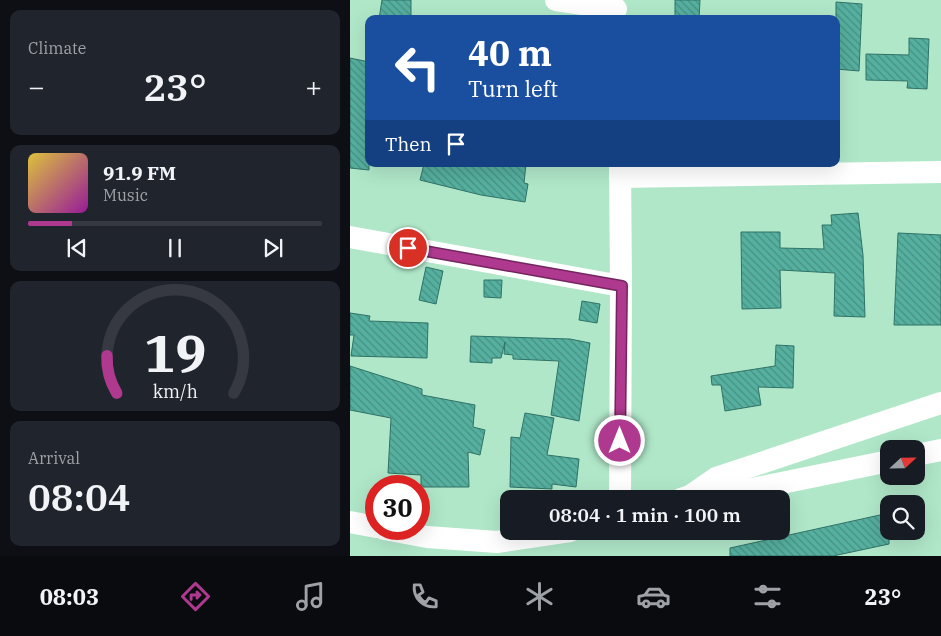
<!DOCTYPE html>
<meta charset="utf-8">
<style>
:root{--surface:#171b24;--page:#20242c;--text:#f1f3f6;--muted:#9ea1a6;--line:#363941;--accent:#b03990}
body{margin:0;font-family:"IBM Plex Serif",serif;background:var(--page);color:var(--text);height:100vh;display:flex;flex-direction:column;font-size:19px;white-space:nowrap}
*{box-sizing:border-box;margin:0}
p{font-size:16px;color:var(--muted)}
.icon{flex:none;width:28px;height:28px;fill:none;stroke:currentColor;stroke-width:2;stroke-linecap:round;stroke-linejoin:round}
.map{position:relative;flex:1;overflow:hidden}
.panel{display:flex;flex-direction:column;gap:10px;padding:10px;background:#0d0f14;width:350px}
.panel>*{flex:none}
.guide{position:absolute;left:15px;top:15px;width:475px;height:152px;border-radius:10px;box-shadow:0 5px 20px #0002;background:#1a4fa0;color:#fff;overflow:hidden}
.needle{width:32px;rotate:68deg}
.tools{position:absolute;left:530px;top:440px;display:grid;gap:10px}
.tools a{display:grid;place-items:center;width:45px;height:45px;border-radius:10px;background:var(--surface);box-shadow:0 5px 20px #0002;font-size:25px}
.speed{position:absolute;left:15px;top:475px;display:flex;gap:10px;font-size:25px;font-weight:700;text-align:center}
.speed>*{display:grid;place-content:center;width:65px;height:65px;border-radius:50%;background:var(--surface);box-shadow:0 5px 20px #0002;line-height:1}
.speed .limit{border:8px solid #d22;background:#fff;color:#111}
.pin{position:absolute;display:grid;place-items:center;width:42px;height:42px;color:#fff;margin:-21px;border:2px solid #fff;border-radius:50%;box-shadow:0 1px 5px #0007}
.me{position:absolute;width:55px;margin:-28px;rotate:0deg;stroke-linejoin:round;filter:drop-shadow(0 0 4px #0008)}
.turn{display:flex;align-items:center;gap:18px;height:105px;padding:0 20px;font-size:22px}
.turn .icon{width:65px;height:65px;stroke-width:2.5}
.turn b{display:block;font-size:35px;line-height:42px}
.then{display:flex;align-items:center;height:48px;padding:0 20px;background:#0003;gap:10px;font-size:19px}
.big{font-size:38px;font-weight:600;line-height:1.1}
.panel .tile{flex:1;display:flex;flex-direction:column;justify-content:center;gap:8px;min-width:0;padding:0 18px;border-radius:10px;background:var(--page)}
.panel .dial{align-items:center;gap:0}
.dial svg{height:130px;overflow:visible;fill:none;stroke:var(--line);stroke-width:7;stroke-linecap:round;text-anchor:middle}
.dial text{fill:var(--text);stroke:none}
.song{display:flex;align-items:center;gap:15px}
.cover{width:60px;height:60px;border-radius:8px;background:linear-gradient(135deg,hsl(50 70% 55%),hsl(300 70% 35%))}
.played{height:5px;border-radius:2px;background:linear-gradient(90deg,var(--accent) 15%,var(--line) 15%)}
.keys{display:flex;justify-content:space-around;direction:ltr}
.heat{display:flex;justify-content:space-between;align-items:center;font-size:28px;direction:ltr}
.trip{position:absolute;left:150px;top:490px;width:290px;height:50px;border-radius:10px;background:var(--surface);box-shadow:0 5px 20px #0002;font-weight:600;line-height:50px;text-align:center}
.dock{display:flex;height:80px;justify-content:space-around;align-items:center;background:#090b0e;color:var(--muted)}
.dock .icon{width:35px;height:35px}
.dock .on{color:var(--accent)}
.dock b{font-size:22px;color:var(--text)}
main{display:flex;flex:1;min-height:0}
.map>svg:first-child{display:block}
.building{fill:url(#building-back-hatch);stroke:#2f7266}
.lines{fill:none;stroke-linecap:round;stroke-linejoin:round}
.minor{stroke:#fff;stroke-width:22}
.route-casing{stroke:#72255e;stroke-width:12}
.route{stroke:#b03990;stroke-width:9}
</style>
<main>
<section class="panel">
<div class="tile"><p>Climate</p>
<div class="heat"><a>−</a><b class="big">23°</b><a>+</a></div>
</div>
<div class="tile">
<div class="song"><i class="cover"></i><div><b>91.9 FM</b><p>Music</p></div></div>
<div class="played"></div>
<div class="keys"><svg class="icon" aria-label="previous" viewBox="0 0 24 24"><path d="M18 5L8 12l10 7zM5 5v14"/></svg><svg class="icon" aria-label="pause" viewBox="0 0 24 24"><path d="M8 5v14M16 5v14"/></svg><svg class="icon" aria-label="next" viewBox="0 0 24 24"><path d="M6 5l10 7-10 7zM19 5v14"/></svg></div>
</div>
<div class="tile dial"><svg viewBox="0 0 100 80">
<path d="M14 69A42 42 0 1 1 86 69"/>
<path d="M14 69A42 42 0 0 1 8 46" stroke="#b03990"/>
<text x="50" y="56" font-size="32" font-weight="700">19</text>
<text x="50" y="72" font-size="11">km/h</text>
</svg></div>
<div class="tile"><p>Arrival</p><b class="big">08:04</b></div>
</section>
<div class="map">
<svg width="591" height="556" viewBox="0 0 591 556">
<defs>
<pattern id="building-back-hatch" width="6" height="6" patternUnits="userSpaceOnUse" patternTransform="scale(1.25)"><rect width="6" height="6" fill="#56b0a0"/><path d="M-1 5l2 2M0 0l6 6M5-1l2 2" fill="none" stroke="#479082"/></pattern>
</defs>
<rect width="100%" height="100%" fill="#b0e7c9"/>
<!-- building -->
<g class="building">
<path d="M 32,0 L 61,0 L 61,19 L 29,19 Z"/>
<path d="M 325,0 L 350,0 L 349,19 L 325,19 Z"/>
<path d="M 486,2 L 512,4 L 509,71 L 486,69 Z"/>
<path d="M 559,38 L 579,39 L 577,89 L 557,88 L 558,81 L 516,80 L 516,54 L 559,55 Z"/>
<path d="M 0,58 L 19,62 L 19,170 L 0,168 Z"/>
<path d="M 74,164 L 176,164 L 174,183 L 178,184 L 175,202 L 131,195 L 70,180 Z"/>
<path d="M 508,213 L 513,255 L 515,317 L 484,316 L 485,273 L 430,270 L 431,308 L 392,309 L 391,232 L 430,232 L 430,248 L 474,249 L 472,225 L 482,225 L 481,215 Z"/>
<path d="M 548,233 L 591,235 L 591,325 L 544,325 Z"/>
<path d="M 76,267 L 93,271 L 86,304 L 69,300 Z"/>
<path d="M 134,280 L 152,280 L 151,298 L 134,297 Z"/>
<path d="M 232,301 L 250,304 L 247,323 L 229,320 Z"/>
<path d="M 0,313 L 20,316 L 19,321 L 78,323 L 77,358 L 1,356 L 4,335 L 0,335 Z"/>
<path d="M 121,336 L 220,339 L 240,343 L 229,421 L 201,415 L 209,361 L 163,359 L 163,355 L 154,354 L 155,342 L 151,358 L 142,358 L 142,363 L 120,362 Z"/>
<path d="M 426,345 L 444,346 L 443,388 L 408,387 L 411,405 L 375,411 L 371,385 L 362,385 L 361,376 L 425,366 Z"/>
<path d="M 0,366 L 72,389 L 72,395 L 125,405 L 123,427 L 135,430 L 130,455 L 118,452 L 119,487 L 71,487 L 71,475 L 38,473 L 41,418 L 0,410 Z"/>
<path d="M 175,413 L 204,418 L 197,455 L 229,459 L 226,487 L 202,484 L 202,489 L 160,487 L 161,437 L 170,438 Z"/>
<path d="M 539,513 L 539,544 L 483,556 L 380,556 L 380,548 Z"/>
</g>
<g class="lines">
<!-- minor -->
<g class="minor">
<path d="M 206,0 L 266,9"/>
<path d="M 270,177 L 591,172"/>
<path d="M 0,237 L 271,286"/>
<path d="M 566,455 L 591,450"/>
<path d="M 340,496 L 373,495 L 539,461"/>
<path d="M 270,499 L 271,286 L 270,164"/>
<path d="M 331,499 L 340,496 L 366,478 L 591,403"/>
<path d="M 0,522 L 26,527"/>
<path d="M 34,529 L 77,537 L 147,542 L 220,531"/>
</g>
</g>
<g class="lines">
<!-- route casing -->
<g class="route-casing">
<path id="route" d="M 58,248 L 272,286 L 270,441"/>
</g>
<!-- route -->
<use href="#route" class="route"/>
</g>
</svg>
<div class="tools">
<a><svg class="needle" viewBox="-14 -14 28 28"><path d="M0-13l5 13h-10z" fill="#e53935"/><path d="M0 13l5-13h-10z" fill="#9ea1a6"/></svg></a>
<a><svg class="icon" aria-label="search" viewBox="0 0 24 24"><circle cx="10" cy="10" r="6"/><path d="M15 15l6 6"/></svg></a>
</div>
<div class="speed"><div class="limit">30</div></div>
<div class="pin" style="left:58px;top:248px;background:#d93025"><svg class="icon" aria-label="arrive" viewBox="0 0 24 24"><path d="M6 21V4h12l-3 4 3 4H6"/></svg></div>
<svg class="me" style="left:270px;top:441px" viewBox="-20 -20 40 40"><circle r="17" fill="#b03990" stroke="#fff" stroke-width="3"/><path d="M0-11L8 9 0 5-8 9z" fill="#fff"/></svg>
<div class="trip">08:04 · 1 min · 100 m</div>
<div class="guide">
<div class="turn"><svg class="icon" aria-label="left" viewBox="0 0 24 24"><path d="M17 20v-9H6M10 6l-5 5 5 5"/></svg><div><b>40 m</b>Turn left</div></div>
<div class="then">Then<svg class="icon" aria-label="arrive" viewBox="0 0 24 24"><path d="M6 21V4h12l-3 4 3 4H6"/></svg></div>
</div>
</div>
</main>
<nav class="dock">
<b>08:03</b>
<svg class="icon on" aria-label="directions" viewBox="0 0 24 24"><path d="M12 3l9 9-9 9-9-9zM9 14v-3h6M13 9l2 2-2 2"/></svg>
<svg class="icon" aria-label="music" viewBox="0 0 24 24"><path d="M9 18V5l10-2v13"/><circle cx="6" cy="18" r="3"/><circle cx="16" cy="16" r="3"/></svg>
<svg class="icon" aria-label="phone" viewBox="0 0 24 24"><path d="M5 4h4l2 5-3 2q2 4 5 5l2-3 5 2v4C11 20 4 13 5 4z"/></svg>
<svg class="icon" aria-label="climate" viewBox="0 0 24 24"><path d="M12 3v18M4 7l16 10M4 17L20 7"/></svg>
<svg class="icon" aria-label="car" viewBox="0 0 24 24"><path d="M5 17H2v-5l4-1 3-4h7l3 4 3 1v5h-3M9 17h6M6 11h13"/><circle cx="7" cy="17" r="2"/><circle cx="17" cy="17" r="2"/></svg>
<svg class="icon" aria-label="filters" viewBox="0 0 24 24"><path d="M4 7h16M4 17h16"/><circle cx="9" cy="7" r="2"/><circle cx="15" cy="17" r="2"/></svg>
<b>23°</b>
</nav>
